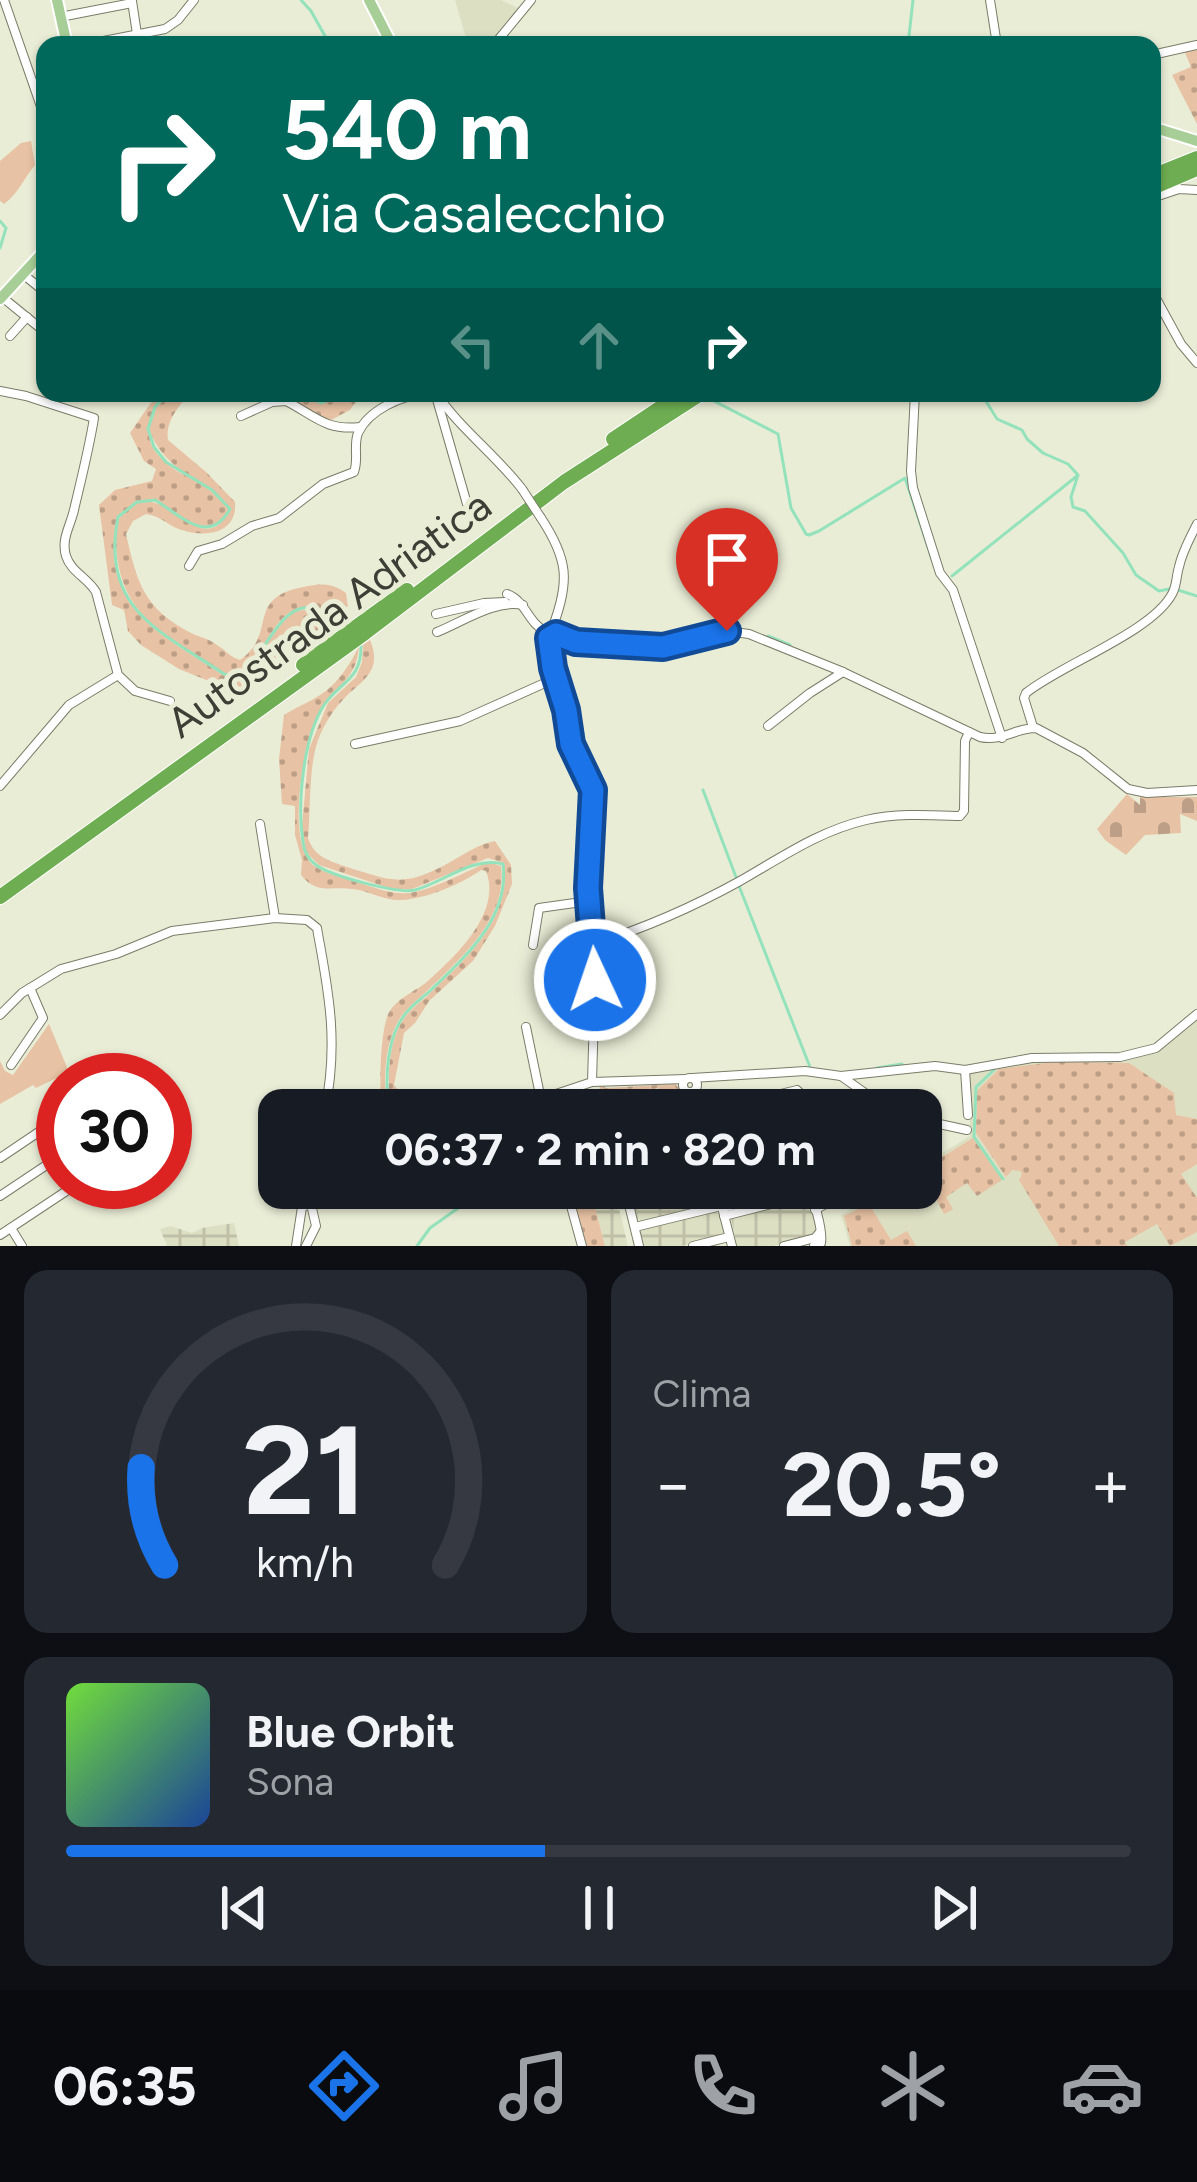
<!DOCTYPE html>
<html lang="it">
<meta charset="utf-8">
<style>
:root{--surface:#171b24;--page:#242831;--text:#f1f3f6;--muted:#9ea1a6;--line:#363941;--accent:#1a73e8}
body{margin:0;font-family:Figtree,sans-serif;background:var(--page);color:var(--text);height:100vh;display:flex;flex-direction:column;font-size:45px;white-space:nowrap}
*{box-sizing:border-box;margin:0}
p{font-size:39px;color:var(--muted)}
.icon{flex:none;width:66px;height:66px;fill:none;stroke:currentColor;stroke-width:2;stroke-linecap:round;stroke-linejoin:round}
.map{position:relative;height:1246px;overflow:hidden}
.drawer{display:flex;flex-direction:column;gap:24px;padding:24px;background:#0d0f14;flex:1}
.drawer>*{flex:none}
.top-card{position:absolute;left:36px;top:36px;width:1125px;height:366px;border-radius:24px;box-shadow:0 3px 9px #0004;background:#00695c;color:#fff;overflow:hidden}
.speed{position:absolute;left:36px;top:1053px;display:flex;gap:24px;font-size:60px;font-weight:700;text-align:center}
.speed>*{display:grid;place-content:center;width:156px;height:156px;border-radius:50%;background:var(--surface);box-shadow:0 3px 9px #0004;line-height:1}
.speed .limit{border:18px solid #d22;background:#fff;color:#111}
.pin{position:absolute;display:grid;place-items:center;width:102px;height:102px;color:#fff;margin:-123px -51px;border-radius:50% 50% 50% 0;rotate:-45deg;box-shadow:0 0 12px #0007}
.pin .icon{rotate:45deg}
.me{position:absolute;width:132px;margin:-66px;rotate:357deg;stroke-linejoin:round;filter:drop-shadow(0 0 9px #0008)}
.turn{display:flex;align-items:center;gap:42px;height:252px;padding:0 48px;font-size:54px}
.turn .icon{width:156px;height:156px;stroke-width:2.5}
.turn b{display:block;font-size:84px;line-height:102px}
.lanes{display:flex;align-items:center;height:114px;padding:0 48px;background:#0003;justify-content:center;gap:60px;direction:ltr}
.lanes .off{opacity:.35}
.big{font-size:90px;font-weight:700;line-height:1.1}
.drawer .tile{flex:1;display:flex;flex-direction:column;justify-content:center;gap:18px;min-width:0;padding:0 42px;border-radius:24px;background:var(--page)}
.drawer .dial{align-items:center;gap:0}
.dial svg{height:312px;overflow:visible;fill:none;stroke:var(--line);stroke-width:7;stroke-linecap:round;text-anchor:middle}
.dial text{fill:var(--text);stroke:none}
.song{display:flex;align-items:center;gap:36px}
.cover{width:144px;height:144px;border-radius:18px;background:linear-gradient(135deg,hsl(100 70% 55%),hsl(220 70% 35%))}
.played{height:12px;border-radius:6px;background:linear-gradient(90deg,var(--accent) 45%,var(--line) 45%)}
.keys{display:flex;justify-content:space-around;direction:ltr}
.heat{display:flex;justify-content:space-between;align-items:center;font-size:66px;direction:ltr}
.drawer .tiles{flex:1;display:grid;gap:24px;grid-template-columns:1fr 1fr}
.tile:last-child{grid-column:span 2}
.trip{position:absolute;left:258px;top:1089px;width:684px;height:120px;border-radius:24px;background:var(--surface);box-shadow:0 3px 9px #0004;font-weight:700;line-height:120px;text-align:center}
.tabs{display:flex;height:192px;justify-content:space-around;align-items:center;background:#090b0e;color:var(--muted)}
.tabs .icon{width:84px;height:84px}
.tabs .on{color:var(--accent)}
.tabs b{font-size:54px;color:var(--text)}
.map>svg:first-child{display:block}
.built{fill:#dddfc3}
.industrial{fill:url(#industrial-grid)}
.grass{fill:url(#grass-dots)}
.cemetery{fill:url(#cemetery-stones)}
.green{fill:#e7c2a4}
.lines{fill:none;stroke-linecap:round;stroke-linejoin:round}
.stream{stroke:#93e2bb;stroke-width:3}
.minor-casing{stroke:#7a7c68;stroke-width:10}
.major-casing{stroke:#fff;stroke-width:14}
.highway-casing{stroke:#fff;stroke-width:16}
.minor{stroke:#fff;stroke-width:8}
.major{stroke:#a8ce97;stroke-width:10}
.highway{stroke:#6ead51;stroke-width:14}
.minor-bridge-casing{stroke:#7a7c68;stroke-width:10;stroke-linecap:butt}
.minor-bridge{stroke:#fff;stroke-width:8}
.route-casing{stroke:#114b97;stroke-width:30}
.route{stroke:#1a73e8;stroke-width:21}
.labels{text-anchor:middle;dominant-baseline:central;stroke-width:10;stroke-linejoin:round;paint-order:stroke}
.street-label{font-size:42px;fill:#3d3e35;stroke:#eaedd6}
</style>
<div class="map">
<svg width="1197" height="1246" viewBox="0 0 1197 1246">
<defs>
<pattern id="industrial-grid" width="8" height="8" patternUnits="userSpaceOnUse" patternTransform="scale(3)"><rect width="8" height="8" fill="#dddfc3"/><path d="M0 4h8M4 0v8" fill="none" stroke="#bfc0a8"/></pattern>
<pattern id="grass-dots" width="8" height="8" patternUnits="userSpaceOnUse" patternTransform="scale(3)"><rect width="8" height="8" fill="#e7c2a4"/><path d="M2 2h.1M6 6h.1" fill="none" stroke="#bc9f86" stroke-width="1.8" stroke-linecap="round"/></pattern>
<pattern id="cemetery-stones" width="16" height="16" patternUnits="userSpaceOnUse" patternTransform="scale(3)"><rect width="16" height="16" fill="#e7c2a4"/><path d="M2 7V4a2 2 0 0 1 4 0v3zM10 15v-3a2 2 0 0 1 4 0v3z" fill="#bc9f86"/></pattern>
</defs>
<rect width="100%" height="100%" fill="#eaedd6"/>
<!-- built -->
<g class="built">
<path d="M 455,0 L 501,0 L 520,9 L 490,45 L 468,45 Z"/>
<path d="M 1197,1016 L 1197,1246 L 850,1246 L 841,1215 L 886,1188 L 921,1188 L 921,1166 L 970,1136 L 968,1071 L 1043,1058 L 1147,1054 Z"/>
</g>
<!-- industrial -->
<g class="industrial">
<path d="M 590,1188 L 614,1188 L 628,1246 L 605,1246 Z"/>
<path d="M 630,1188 L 712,1188 L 715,1199 L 713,1203 L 641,1221 L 637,1218 Z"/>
<path d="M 804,1198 L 809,1201 L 817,1232 L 814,1236 L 773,1246 L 737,1246 L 731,1218 Z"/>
<path d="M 714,1211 L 719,1214 L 724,1232 L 721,1236 L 682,1246 L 644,1246 L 640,1234 L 643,1229 Z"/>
<path d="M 234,1223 L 239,1246 L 167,1246 L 160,1229 L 171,1226 L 192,1233 L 202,1228 Z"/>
</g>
<!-- grass -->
<g class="grass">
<path d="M 1197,46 L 1197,124 L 1172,75 L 1191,67 L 1184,50 Z"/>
<path d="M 161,393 L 167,393 C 147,415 139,439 165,462 C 176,473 194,478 207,488 C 215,494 222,502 229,509 C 208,546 179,513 155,499 L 137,501 L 117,516 C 99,609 159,632 223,675 L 236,677 C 242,674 248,671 252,666 C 256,662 257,655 261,649 C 286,607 304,599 345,624 L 341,630 L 330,623 L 316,631 L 308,625 C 283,634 286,652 267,667 L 270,676 L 230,697 L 224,698 L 214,683 L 179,669 L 141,645 L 128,631 L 124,610 L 112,605 L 99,505 L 115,490 L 152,481 L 156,469 L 144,461 L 130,433 L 150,404 Z"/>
<path d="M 170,393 L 191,393 C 179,405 165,422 168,440 L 206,472 L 235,502 C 238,536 200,539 174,527 C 163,521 159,516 146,514 L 133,521 L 126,534 C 137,582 143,608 191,633 C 199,637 210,639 217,645 C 227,651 228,656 240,660 C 280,632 242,597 308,586 C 323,583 334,584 346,593 L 348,606 L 341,612 L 341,620 C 273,581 278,648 236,675 L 224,673 C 169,636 119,619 116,543 C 115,531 116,517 127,509 C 169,476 199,567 231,509 C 201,475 165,473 149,429 L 156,408 Z"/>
<path d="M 277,393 L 300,393 L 321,404 L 346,393 L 362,393 L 350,410 L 331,420 C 310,414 295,404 277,393 Z"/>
<path d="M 370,640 C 384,674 359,681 341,702 C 333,710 325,724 320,735 C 308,762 311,808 308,838 C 314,856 327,860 344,866 C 394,882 404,888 452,861 C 466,853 479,844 495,841 L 511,865 L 512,884 L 495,926 L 473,961 L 429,1001 L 415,1023 L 404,1033 L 394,1085 L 400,1093 L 400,1110 L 391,1110 C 387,1082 387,1041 405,1017 C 410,1010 419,1003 426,997 C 463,961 512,921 504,863 L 488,858 L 412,889 L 392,889 L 319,865 L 306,852 L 302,826 L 309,749 L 328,703 L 356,677 L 362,662 L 363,645 Z"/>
<path d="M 359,646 C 357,684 327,690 314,723 C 302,753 287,842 313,865 C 324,874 343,877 356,882 C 374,887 391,895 410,893 C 434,889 465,872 488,862 L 501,866 C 508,919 461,958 427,991 C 418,999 407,1008 400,1018 C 384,1043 383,1082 387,1110 L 382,1110 C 379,1087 380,1039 387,1017 C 394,998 416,992 429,980 C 457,955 502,912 486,871 L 481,870 C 461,884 426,899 401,900 C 385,901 369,891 353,889 C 331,886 317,895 301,875 L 302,860 L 295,835 L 295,806 L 282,804 L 279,759 L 284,715 C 296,707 308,703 320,695 C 337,685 351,663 359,646 Z"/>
<path d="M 1053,1062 L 1129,1063 L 1174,1093 L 1176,1115 L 1197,1119 L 1197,1164 L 1181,1174 L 1197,1198 L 1197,1232 L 1170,1246 L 1157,1224 L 1125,1242 L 1127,1246 L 1059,1246 L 1019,1180 L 1022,1174 L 1020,1171 L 1012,1170 L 1006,1177 L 976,1133 L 977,1091 L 999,1069 Z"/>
<path d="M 599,1084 L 606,1088 L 675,1084 L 690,1100 L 687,1104 L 664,1109 L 658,1088 L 610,1100 L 611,1110 L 602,1110 Z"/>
<path d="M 973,1138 L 1002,1180 L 977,1196 L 967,1183 L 946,1197 L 953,1209 L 944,1214 L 921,1170 Z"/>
<path d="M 568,1188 L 590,1188 L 605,1246 L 584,1246 Z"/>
<path d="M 869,1204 L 891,1240 L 907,1231 L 916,1246 L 852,1246 L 844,1216 Z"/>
</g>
<!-- cemetery -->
<path class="cemetery" d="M 1127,794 L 1140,805 L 1140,797 L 1197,797 L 1197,821 L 1180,814 L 1181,833 L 1145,835 L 1126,855 L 1105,840 L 1097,829 Z"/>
<!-- green -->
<g class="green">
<path d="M 31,141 L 35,165 C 24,178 18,194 4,204 L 0,201 L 0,161 L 21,143 Z"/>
<path d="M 49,1024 L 69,1072 L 36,1088 L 33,1085 L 0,1104 L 0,1061 L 5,1071 L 13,1075 Z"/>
<path d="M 406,1092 L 494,1106 L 538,1095 L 542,1110 L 400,1110 L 400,1093 Z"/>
</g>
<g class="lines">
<!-- stream -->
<g class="stream">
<path d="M 301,0 L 311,11 L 330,45"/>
<path d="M 908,45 L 913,0"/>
<path d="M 0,221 L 6,228 L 0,248"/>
<path d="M 168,393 L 155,407 L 148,429 L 154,447 L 166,462 L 212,490 L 230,509 C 209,547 180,515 155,500 L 137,502 L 118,517 C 100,609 160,631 224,674 L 236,676 C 277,650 282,571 348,627"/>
<path d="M 302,393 L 321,403 L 344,393"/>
<path d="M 970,393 L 984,398 L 997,419 L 1022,430 L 1027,439 L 1043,453 L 1068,464 L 1078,475 L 1071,497 L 1073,507 L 1085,511 L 1123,553 L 1136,575 L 1159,591 L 1169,589"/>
<path d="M 714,401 L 778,434 L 791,508 L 806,534 L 809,535 L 819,531 L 905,478 L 933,562"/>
<path d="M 952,576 L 1077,476"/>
<path d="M 1178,590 L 1197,596"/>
<path d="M 768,636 L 790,645"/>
<path d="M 361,644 C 362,681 341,680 324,705 C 303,738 297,804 303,842 C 304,852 308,859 316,865 C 331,876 398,894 415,890 C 444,882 473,856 503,864 C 510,918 465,957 430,991 C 421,999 409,1007 403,1017 C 386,1041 385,1082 389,1110"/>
<path d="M 703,790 L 736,877"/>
<path d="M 739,886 L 810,1067"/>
<path d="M 997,1067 L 976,1087 L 974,1137 L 1003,1179"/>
<path d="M 877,1068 L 902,1064"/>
<path d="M 417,1246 L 430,1228 L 464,1204 L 472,1188"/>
</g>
<!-- minor casing -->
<g class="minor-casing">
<g id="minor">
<path d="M 4,0 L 45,118"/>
<path d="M 990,0 L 997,45"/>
<path d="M 132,1 L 137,34"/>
<path d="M 60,17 L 132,3"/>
<path d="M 83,45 L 165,29 L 178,20 L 194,0"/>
<path d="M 494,45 L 531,0"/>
<path d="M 1152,55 L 1197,45"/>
<path d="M 1152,198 L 1179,189 L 1197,190"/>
<path d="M 24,275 L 45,292"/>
<path d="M 1152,291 L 1181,344 L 1197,363"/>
<path d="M 2,297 L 45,332"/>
<path d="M 10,336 L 27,317"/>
<path d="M 0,391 L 26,396 L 94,418 C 89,449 81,480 74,510 C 70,527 61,539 66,556 C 71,572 88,578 96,592 L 118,675 L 135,691 L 170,701"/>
<path d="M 436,393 C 460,429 495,454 522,489"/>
<path d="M 915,393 L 911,471 L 913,488 L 940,573 L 953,590 L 1002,738"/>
<path d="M 436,396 L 467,504"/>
<path d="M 241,416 L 272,402 L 286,401 C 314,415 325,431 360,427"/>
<path d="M 541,518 C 568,559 570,581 553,626"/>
<path d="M 189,566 L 198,551 L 222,544 L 252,526 L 279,518 L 323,484 L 354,472 C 359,459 353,446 358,433 C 369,409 402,396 425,393"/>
<path d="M 507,594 C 526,601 528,623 545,631"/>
<path d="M 436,614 L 484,603 L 505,602"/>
<path d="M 437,632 C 462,622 496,599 523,605"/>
<path d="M 556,635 L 576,642 L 663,648 L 710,634 L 727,631 L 749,634 L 843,672 L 980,737 C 1002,742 1015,728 1036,728 L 1083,753 L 1128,789 L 1147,793 L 1197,790"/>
<path d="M 549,638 L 571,744 L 593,791 L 588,888 L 595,980 L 592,1082"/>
<path d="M 768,726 L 810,693 L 843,672"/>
<path d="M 1033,727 L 1024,698 L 1026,693 C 1062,664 1152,632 1172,594 C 1177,586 1176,576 1179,567 C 1182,552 1190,538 1197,524"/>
<path d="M 355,744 L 460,721 L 556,678"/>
<path d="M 0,786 L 69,705 L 118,675"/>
<path d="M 260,824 L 275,918"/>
<path d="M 594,944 C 645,928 693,907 740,881 C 782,857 819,831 866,820 C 898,813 928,815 960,816 L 964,811 L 965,741 L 969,732"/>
<path d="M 533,945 L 539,908 L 589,901"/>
<path d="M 0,1015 L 22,993 L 61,969 L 116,954 L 172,931 L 275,918 L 307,920 L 317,928 L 318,934 C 330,998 338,1046 325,1110"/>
<path d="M 554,1019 L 594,1021"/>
<path d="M 526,1027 L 540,1095 L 545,1102 L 545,1110"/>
<path d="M 11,1065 L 43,1018 L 30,988"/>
<path d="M 965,1070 L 968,1115"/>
<path d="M 841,1076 L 935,1066 L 965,1070 L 1032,1058 L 1120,1057 L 1156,1048 L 1197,1014"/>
<circle cx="690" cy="1085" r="7"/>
<path d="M 692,1078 L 805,1071 L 841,1076 L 889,1110"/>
<path d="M 545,1102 L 547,1097 L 592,1082 L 686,1079"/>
<path d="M 672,1110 L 696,1104"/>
<path d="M 715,1110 L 797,1090 L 803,1096 L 807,1110"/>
<path d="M 921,1120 L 967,1130"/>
<path d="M 0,1158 L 52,1123"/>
<path d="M 107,1182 L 114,1199"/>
<path d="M 566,1188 L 582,1246"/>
<path d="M 625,1188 L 639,1246"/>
<path d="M 717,1188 L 732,1246"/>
<path d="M 0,1196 L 63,1154"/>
<path d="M 722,1208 L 806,1188 C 814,1195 823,1232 821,1243 L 814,1246"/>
<path d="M 815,1210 L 834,1199"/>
<path d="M 724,1216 L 803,1196 L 812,1200"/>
<path d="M 635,1227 L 721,1206"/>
<path d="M 11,1228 L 22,1246"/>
<path d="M 0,1235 L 80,1182"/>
<path d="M 296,1246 L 302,1207 L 311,1204 L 318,1188"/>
<path d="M 306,1246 L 316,1226 L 311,1204"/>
<path d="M 693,1246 L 729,1237"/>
<path d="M 784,1246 L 815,1238 L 820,1232"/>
</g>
</g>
<!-- major casing -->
<g class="major-casing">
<g id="major">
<path d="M 57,0 L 67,45"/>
<path d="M 369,0 L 392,45"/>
<path d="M 1152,127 L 1197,141"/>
<path d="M 0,299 L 45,250"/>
</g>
</g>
<!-- highway casing -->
<g class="highway-casing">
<g id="highway">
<path d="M 1152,176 L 1197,158"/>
<path d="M 1152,188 L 1197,169"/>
<path d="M 613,439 L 682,393"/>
<path d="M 303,665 L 407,590"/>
<path d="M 0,897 L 365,633 L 564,482 L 702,393"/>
</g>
</g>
<!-- minor -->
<use href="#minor" class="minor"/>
<!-- major -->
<use href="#major" class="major"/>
<!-- highway -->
<use href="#highway" class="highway"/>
<!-- minor-bridge casing -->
<g class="minor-bridge-casing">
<path id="minor-bridge" d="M 522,489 L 541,518"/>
</g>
<!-- minor-bridge -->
<use href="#minor-bridge" class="minor-bridge"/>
</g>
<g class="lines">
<!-- route casing -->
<g class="route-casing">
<path id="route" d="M 595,980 L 588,888 L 593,790 L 571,744 L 566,710 L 553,668 L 549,638 L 556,634 L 576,642 L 663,647 L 727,631"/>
</g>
<!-- route -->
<use href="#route" class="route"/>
</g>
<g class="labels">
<!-- street labels -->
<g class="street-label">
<text transform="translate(329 614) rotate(-36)">Autostrada Adriatica</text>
</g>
</g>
</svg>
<div class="speed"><div class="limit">30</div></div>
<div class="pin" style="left:727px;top:631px;background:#d93025"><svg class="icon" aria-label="arrive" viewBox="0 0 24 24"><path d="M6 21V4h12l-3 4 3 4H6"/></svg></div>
<svg class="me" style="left:595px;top:980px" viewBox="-20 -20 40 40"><circle r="17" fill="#1a73e8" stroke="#fff" stroke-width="3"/><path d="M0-11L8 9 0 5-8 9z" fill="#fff"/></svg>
<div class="trip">06:37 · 2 min · 820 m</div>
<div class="top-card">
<div class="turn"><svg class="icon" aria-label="right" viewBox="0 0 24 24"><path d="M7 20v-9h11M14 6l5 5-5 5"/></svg><div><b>540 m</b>Via Casalecchio</div></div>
<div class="lanes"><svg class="icon off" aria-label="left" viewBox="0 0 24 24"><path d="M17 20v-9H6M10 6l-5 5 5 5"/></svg><svg class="icon off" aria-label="ahead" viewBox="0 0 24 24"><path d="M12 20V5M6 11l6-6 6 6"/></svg><svg class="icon" aria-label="right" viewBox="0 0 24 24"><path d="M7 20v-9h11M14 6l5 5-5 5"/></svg></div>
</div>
</div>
<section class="drawer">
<div class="tiles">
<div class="tile dial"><svg viewBox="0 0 100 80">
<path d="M14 69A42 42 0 1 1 86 69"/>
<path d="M14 69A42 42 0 0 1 8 44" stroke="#1a73e8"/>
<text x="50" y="56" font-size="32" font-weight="700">21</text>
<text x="50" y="72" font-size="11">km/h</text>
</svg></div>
<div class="tile"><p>Clima</p>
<div class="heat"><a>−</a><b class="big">20.5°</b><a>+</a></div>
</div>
<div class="tile">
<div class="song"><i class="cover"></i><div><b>Blue Orbit</b><p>Sona</p></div></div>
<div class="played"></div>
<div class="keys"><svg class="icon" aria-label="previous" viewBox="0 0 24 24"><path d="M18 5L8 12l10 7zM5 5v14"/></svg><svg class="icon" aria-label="pause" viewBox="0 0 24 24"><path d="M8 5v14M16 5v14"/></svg><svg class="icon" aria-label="next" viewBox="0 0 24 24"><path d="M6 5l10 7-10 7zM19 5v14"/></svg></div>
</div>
</div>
</section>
<nav class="tabs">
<b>06:35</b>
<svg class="icon on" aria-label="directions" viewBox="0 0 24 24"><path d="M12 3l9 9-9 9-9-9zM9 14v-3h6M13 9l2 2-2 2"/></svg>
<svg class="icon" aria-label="music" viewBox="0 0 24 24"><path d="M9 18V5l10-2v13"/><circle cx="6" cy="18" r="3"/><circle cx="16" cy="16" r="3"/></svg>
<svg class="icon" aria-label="phone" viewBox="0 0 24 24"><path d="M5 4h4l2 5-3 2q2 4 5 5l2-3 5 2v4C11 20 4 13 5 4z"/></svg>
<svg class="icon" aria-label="climate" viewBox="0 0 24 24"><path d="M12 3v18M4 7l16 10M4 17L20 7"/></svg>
<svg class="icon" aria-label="car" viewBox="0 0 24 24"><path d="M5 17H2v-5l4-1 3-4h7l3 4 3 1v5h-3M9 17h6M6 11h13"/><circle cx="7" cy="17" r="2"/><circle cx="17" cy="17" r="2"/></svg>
</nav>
